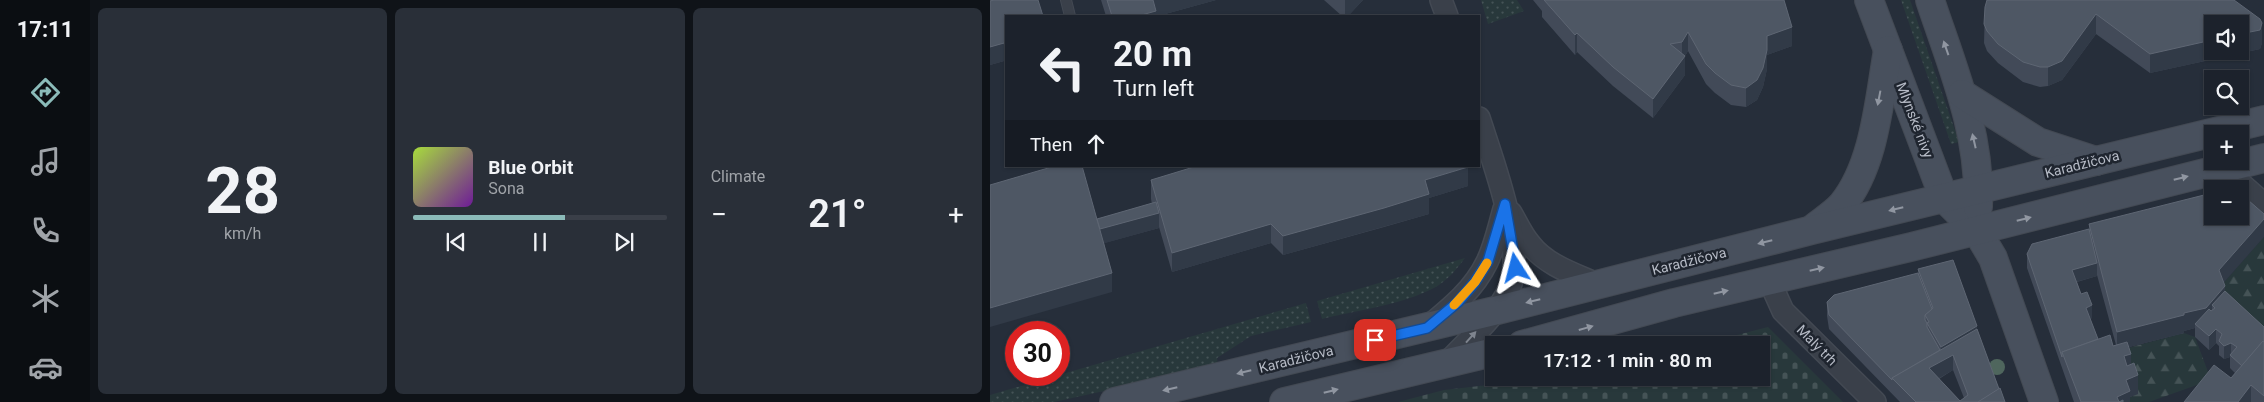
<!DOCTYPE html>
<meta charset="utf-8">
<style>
:root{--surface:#1c222c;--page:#292f38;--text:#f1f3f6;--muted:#a0a4a9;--line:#3a3f48;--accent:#8bbbb9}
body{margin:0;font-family:Roboto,sans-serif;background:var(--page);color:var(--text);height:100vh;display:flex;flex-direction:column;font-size:19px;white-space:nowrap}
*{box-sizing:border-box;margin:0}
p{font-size:16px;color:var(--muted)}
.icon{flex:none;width:28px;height:28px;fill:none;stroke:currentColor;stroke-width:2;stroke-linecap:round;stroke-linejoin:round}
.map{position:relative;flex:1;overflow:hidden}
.panel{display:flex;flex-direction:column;gap:8px;padding:8px;background:#0f1318;width:900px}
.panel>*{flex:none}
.top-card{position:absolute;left:15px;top:15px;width:475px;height:152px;border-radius:0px;box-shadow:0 1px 4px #0004,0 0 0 1px var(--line);background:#1c222c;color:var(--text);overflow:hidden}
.buttons{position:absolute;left:1214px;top:15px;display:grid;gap:10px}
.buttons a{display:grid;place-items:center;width:45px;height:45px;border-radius:0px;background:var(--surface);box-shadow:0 1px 4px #0004,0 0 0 1px var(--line);font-size:25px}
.speed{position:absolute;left:15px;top:321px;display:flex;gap:10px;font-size:25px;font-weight:700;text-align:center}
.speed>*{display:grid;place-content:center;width:65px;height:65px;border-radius:50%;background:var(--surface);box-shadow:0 1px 4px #0004,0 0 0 1px var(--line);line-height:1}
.speed .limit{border:8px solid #d22;background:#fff;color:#111}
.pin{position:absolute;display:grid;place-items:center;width:42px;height:42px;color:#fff;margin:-21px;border-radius:10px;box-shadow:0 2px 8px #0006}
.me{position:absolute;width:55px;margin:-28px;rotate:351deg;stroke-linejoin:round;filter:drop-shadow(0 0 4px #0008)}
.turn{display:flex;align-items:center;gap:18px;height:105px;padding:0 25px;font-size:22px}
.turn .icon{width:65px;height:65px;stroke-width:2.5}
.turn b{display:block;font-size:35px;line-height:42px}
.then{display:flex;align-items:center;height:48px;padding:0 25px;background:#0003;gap:10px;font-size:19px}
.big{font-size:38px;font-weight:600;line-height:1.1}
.panel .tile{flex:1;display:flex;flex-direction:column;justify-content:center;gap:8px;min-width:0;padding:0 18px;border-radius:8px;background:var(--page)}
.panel .dial{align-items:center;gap:0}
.dial b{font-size:65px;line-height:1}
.song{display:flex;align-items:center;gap:15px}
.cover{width:60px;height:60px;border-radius:8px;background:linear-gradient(135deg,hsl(80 70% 55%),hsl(280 70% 35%))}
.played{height:5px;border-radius:2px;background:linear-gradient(90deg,var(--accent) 60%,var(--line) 60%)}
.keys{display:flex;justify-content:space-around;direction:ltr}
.heat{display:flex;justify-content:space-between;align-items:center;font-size:28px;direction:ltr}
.panel .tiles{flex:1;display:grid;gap:8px;grid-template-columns:repeat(3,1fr)}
.trip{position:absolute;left:495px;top:336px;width:285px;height:50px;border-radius:0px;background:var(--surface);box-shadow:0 1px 4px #0004,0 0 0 1px var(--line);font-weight:600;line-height:50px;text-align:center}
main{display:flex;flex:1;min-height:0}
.tabs{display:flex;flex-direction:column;width:90px;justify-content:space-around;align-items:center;background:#0b0e12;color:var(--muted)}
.tabs .icon{width:35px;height:35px}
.tabs .on{color:var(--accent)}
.tabs b{font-size:22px;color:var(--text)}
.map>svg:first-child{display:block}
.green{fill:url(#green-dots)}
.forest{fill:url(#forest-firs)}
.cemetery{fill:url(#cemetery-stones)}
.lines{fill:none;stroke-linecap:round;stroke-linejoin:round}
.lane-casing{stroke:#434953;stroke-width:12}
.street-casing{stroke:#434953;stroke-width:24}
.secondary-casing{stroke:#434953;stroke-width:30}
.lane{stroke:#3a404a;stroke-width:10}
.street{stroke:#3a404a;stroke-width:21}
.secondary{stroke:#48505d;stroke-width:28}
.tree{fill:#4f665d}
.wall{fill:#424a58;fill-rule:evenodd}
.shaded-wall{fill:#313a47}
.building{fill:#4e5764;stroke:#5e6673;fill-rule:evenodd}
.oneway{fill:#9096a1}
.oneway2{fill:#7e848e}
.route-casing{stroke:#114b97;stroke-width:12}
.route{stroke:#1a73e8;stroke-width:9}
.slow{stroke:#f59e0b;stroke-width:9}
.labels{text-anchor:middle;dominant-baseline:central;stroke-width:5;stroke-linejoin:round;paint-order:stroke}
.street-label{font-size:14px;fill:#b6bbc6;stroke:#1f252f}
</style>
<main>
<nav class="tabs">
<b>17:11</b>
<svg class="icon on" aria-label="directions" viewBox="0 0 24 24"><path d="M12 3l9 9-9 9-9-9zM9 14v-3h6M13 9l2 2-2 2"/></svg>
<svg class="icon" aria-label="music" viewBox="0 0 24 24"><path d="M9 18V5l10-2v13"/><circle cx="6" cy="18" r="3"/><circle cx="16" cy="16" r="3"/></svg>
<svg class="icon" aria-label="phone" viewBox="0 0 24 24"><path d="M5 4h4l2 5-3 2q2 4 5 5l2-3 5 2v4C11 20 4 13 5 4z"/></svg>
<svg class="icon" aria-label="climate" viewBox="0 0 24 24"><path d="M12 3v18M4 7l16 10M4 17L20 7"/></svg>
<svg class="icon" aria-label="car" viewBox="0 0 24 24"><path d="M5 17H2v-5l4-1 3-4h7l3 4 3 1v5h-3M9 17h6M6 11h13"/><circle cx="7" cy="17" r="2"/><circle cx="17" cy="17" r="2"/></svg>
</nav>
<section class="panel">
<div class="tiles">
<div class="tile dial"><b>28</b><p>km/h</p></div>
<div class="tile">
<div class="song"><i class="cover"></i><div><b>Blue Orbit</b><p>Sona</p></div></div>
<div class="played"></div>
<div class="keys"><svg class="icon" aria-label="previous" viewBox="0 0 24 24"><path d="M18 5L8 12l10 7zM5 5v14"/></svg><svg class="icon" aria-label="pause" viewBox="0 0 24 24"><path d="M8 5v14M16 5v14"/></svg><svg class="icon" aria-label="next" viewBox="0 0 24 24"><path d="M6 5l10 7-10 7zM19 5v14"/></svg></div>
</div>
<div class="tile"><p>Climate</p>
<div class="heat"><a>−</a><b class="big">21°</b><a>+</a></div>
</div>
</div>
</section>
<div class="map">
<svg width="1274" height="402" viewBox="0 0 1274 402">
<defs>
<pattern id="green-dots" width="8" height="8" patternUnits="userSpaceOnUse" patternTransform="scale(1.25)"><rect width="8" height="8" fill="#28383b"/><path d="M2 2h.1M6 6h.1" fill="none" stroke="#455356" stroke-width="1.8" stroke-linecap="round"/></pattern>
<pattern id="forest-firs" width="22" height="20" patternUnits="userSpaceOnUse" patternTransform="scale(1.25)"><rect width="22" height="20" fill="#28383b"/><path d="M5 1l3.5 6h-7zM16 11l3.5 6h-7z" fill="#455356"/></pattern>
<pattern id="cemetery-stones" width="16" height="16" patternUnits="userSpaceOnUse" patternTransform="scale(1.25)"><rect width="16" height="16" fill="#28383b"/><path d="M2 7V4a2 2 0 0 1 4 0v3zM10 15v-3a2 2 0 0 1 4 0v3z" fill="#455356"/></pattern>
</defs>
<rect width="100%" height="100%" fill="#262e3a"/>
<!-- green -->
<g class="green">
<path d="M 491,0 L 527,0 L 534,11 L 498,24 Z"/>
<path d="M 911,0 L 920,0 L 969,142 L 961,144 Z"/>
<path d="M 475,258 C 466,270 457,281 444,288 C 411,305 368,310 332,319 L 327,301 Z"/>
<path d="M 316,303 L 321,322 L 261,336 L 227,358 L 228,366 L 64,402 L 0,402 L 0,395 Z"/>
</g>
<!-- forest -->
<g class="forest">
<path d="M 1274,237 L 1274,340 L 1229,288 Z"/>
<path d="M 1194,333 L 1205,337 L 1221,380 L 1159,402 L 1137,402 L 1134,349 Z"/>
</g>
<!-- cemetery -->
<path class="cemetery" d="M 778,327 L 853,402 L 408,402 L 454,390 L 559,378 L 771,378 L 771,345 L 708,345 Z"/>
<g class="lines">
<!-- lane casing -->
<g class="lane-casing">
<path id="lane" d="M 76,0 L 80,16"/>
</g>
<!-- street casing -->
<g class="street-casing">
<g id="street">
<path d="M 451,0 L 457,16"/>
<path d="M 0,1 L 3,0"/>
<path d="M 1233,168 L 1274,204"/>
<path d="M 521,213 C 527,223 532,235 540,244 C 556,265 584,274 607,284"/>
<path d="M 779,280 L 793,311 L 885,402"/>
<path d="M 439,326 C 462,307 484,289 497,262 C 505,246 509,226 514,209"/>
<path d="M 458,362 C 478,340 507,316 519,289 C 537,250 502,159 489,118"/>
</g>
</g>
<!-- secondary casing -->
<g class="secondary-casing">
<g id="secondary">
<path d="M 879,0 L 954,198 L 987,231 L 1003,258 L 1054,402"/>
<path d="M 940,0 C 963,69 991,133 988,207"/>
<path d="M 972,94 L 1048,142 L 1106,161"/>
<path d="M 825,227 C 834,220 845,213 852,205 C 885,165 889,100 898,50"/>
<path d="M 532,345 L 684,303 L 921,247 L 1274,158"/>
<path d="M 124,402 L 504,311 L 822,230 L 1274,120"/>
<path d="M 294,402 L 504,352"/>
</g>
</g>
<!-- lane -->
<use href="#lane" class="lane"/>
<!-- street -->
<use href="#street" class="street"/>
<!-- secondary -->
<use href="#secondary" class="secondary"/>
</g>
<!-- trees -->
<circle class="tree" cx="1007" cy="367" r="8"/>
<!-- wall -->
<g class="wall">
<path d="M 111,0 L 226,0 L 168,16 L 116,16 Z"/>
<path d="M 334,0 L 373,0 L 358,16 L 352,16 Z"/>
<path d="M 543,0 L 794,0 L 802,46 L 777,55 L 777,69 L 773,87 L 767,100 L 756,107 L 741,105 L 725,93 L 716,84 L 698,51 L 695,56 L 695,75 L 663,118 L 623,86 L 587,52 L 585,55 L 552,17 L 552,11 Z"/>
<path d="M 1244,0 L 1272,43 L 1270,49 L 1160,73 L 1106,34 L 1072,80 L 1058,86 L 1050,87 L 1033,82 L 1008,63 L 997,51 L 994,43 L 995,7 Z"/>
<path d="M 0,1 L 16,16 L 16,68 L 14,61 L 0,65 Z"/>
<path d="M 161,180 L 478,186 L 439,198 L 439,214 L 394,227 L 293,255 L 281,243 L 182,272 L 169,227 L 169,228 L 114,243 L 122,292 L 107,219 L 162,204 L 161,199 Z"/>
<path d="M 1099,224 L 1234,283 L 1235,291 L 1274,327 L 1274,402 L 1194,402 L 1241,378 L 1245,373 L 1240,368 L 1240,357 L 1234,359 L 1229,355 L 1229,346 L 1226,343 L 1219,350 L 1205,337 L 1205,328 L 1194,331 L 1194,333 L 1139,347 L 1141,364 L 1148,394 L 1140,397 L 1140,402 L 1084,402 L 1037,268 L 1037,254 L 1099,229 ZM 1107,275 L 1126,345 L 1123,346 L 1108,339 L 1100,319 L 1102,318 L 1091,294 L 1087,282 L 1107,276 Z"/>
<path d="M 928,269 L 987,329 L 1009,389 L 1015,402 L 910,402 L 839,329 L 837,316 L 837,302 L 928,274 ZM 963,370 L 974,398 L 970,401 L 949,379 Z"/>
</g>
<!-- shaded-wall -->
<g class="shaded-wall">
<path d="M 163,0 L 226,0 L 168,16 L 148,16 Z"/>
<path d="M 355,0 L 373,0 L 358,16 L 355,16 Z"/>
<path d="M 1106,14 L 1106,34 L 1072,80 L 1058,86 L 1058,67 Z"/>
<path d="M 1272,23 L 1272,43 L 1270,49 L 1160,73 L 1160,54 L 1222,40 L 1222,51 L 1250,51 L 1250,34 Z"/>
<path d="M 802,27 L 802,46 L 777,55 L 777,69 L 773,87 L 767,100 L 756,107 L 756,88 L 777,36 Z"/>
<path d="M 698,32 L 698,51 L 694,58 L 695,56 L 695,75 L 663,118 L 663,99 L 692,60 L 692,42 Z"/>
<path d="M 587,33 L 587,52 L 585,55 L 585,35 Z"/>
<path d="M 14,43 L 14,61 L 0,65 L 0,47 Z"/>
<path d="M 478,167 L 478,186 L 439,198 L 439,214 L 293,255 L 293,236 L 435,180 Z"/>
<path d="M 169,213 L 169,228 L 108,245 L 108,229 Z"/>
<path d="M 1274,219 L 1274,237 L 1229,288 L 1229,270 Z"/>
<path d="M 281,224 L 281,243 L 182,272 L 182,253 Z"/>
<path d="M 1107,263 L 1107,276 L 1082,283 L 1082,270 Z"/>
<path d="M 122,273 L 122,292 L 0,327 L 0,308 Z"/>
<path d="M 1235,286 L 1235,304 L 1225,308 L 1222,305 L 1222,318 L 1205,324 L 1205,328 L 1194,331 L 1194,333 L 1127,350 L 1127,332 Z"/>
<path d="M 1102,305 L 1102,318 L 1096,321 L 1096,308 Z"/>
<path d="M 987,326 L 987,344 L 963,355 L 963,370 L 939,384 L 912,388 L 951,352 L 951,347 Z"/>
<path d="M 1226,329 L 1226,343 L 1219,350 L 1219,336 Z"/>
<path d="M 1241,343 L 1241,356 L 1240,355 L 1240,357 L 1234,359 L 1234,346 Z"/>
<path d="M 1141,354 L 1141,372 L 1134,374 L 1134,356 Z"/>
<path d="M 1148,375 L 1148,394 L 1140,397 L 1140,402 L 1127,402 L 1127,397 L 1136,380 Z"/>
<path d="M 1261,385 L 1261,402 L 1248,402 Z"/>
</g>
<!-- building -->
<g class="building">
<path d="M 4,0 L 48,0 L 53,16 L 16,16 L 16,50 L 14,43 L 0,47 L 0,1 Z"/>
<path d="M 117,0 L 163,0 L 166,11 L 148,16 L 122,16 Z"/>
<path d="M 554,0 L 794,0 L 802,27 L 777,36 L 777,50 L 773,68 L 767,80 L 756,88 L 741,85 L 725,73 L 716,64 L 698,32 L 692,42 L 680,44 L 695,56 L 663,99 L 623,67 L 587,33 L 585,35 Z"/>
<path d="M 997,0 L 1244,0 L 1270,19 L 1272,23 L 1270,30 L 1250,34 L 1250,24 L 1222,24 L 1222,40 L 1160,54 L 1106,14 L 1072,61 L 1058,67 L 1050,67 L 1033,62 L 1008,44 L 997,31 L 994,24 L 995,7 Z"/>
<path d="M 65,166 L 92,166 L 122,273 L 0,308 L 0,185 Z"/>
<path d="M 207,166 L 477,166 L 478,167 L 435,180 L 439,194 L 394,208 L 293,236 L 281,224 L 182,253 L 161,180 Z"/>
<path d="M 1222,193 L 1222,216 L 1250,216 L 1250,193 L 1274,214 L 1274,219 L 1229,270 L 1235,286 L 1216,308 L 1194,313 L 1194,315 L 1127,332 L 1099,224 Z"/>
<path d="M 166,202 L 169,213 L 110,229 L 107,219 Z"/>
<path d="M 1099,229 L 1107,263 L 1082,270 L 1091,294 L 1097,292 L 1102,305 L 1096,308 L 1108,339 L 1072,352 L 1072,357 L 1037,254 L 1042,244 Z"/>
<path d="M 963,260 L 987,326 L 951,347 L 937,323 L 939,322 L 935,315 L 943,308 L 928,269 Z"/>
<path d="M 928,273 L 942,309 L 935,315 L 935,320 L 937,323 L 937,327 L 950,350 L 902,378 L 902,380 L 839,315 L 837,302 L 844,295 Z"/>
<path d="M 1235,291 L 1274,327 L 1274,342 L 1273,341 L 1252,366 L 1240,355 L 1247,347 L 1241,343 L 1234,346 L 1229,341 L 1232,334 L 1226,329 L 1219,336 L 1205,324 L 1219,309 L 1221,311 L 1225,308 L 1222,305 Z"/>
<path d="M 987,329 L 1009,389 L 988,402 L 926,402 L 902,378 ZM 963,355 L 978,395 L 970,401 L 939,368 Z"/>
<path d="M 1120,335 L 1123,346 L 1137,342 L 1141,354 L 1134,356 L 1137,366 L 1144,363 L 1148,375 L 1136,380 L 1140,391 L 1127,397 L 1129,402 L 1133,400 L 1133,402 L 1091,402 L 1072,352 Z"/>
<path d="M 1273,341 L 1274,342 L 1274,396 L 1261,385 L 1248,402 L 1194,402 L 1224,365 L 1241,378 Z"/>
<path d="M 1010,388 L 1015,402 L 988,402 Z"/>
</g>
<!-- one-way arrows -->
<defs><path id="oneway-solid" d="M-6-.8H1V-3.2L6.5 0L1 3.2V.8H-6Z" transform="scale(1.25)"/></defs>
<g class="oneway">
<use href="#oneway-solid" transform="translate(956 48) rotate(-109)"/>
<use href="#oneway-solid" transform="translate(889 98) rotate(101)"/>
<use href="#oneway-solid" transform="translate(984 141) rotate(-103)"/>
<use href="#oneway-solid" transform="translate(1191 178) rotate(-14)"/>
<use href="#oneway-solid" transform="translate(906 209) rotate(166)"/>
<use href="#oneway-solid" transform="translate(1034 219) rotate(-14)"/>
<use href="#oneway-solid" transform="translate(775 242) rotate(166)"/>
<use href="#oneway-solid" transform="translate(827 269) rotate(-13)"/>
<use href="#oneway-solid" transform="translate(731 292) rotate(-13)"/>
<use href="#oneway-solid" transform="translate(543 301) rotate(166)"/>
<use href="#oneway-solid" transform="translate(596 328) rotate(-16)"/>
<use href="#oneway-solid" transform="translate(254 372) rotate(166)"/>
<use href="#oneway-solid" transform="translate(180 389) rotate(167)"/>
<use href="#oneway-solid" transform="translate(341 391) rotate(-14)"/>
</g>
<use class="oneway2" href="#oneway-solid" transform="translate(481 337) rotate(-48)"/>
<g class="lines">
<!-- route casing -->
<g class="route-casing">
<path id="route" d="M 385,340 L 437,328 L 468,302 L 485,282 L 498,261 L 515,204 L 526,268"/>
</g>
<!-- route -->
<use href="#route" class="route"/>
<!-- slow -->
<path class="slow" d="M 464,305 L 485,282 L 497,263"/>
</g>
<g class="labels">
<!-- street labels -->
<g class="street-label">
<text transform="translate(925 120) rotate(69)">Mlynské nivy</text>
<text transform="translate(1092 164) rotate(-14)">Karadžičova</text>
<text transform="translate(699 261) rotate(-14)">Karadžičova</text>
<text transform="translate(827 345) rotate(45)">Malý trh</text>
<text transform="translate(306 359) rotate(-14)">Karadžičova</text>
</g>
</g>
</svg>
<div class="buttons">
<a><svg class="icon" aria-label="sound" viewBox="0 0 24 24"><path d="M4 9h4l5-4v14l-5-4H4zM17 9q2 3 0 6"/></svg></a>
<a><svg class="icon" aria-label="search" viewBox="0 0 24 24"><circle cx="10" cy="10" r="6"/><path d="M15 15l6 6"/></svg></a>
<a>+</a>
<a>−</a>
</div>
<div class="speed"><div class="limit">30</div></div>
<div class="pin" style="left:385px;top:340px;background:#d93025"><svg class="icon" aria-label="arrive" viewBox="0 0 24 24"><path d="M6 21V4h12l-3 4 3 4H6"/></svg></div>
<svg class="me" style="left:526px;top:268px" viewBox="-20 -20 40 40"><path d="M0-17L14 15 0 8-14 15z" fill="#1a73e8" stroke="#fff" stroke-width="4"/></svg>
<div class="trip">17:12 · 1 min · 80 m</div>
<div class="top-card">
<div class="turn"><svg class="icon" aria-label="left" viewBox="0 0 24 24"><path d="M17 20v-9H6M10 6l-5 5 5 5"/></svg><div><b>20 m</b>Turn left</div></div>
<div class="then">Then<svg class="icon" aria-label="ahead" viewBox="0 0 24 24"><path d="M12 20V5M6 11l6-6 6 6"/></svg></div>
</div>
</div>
</main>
